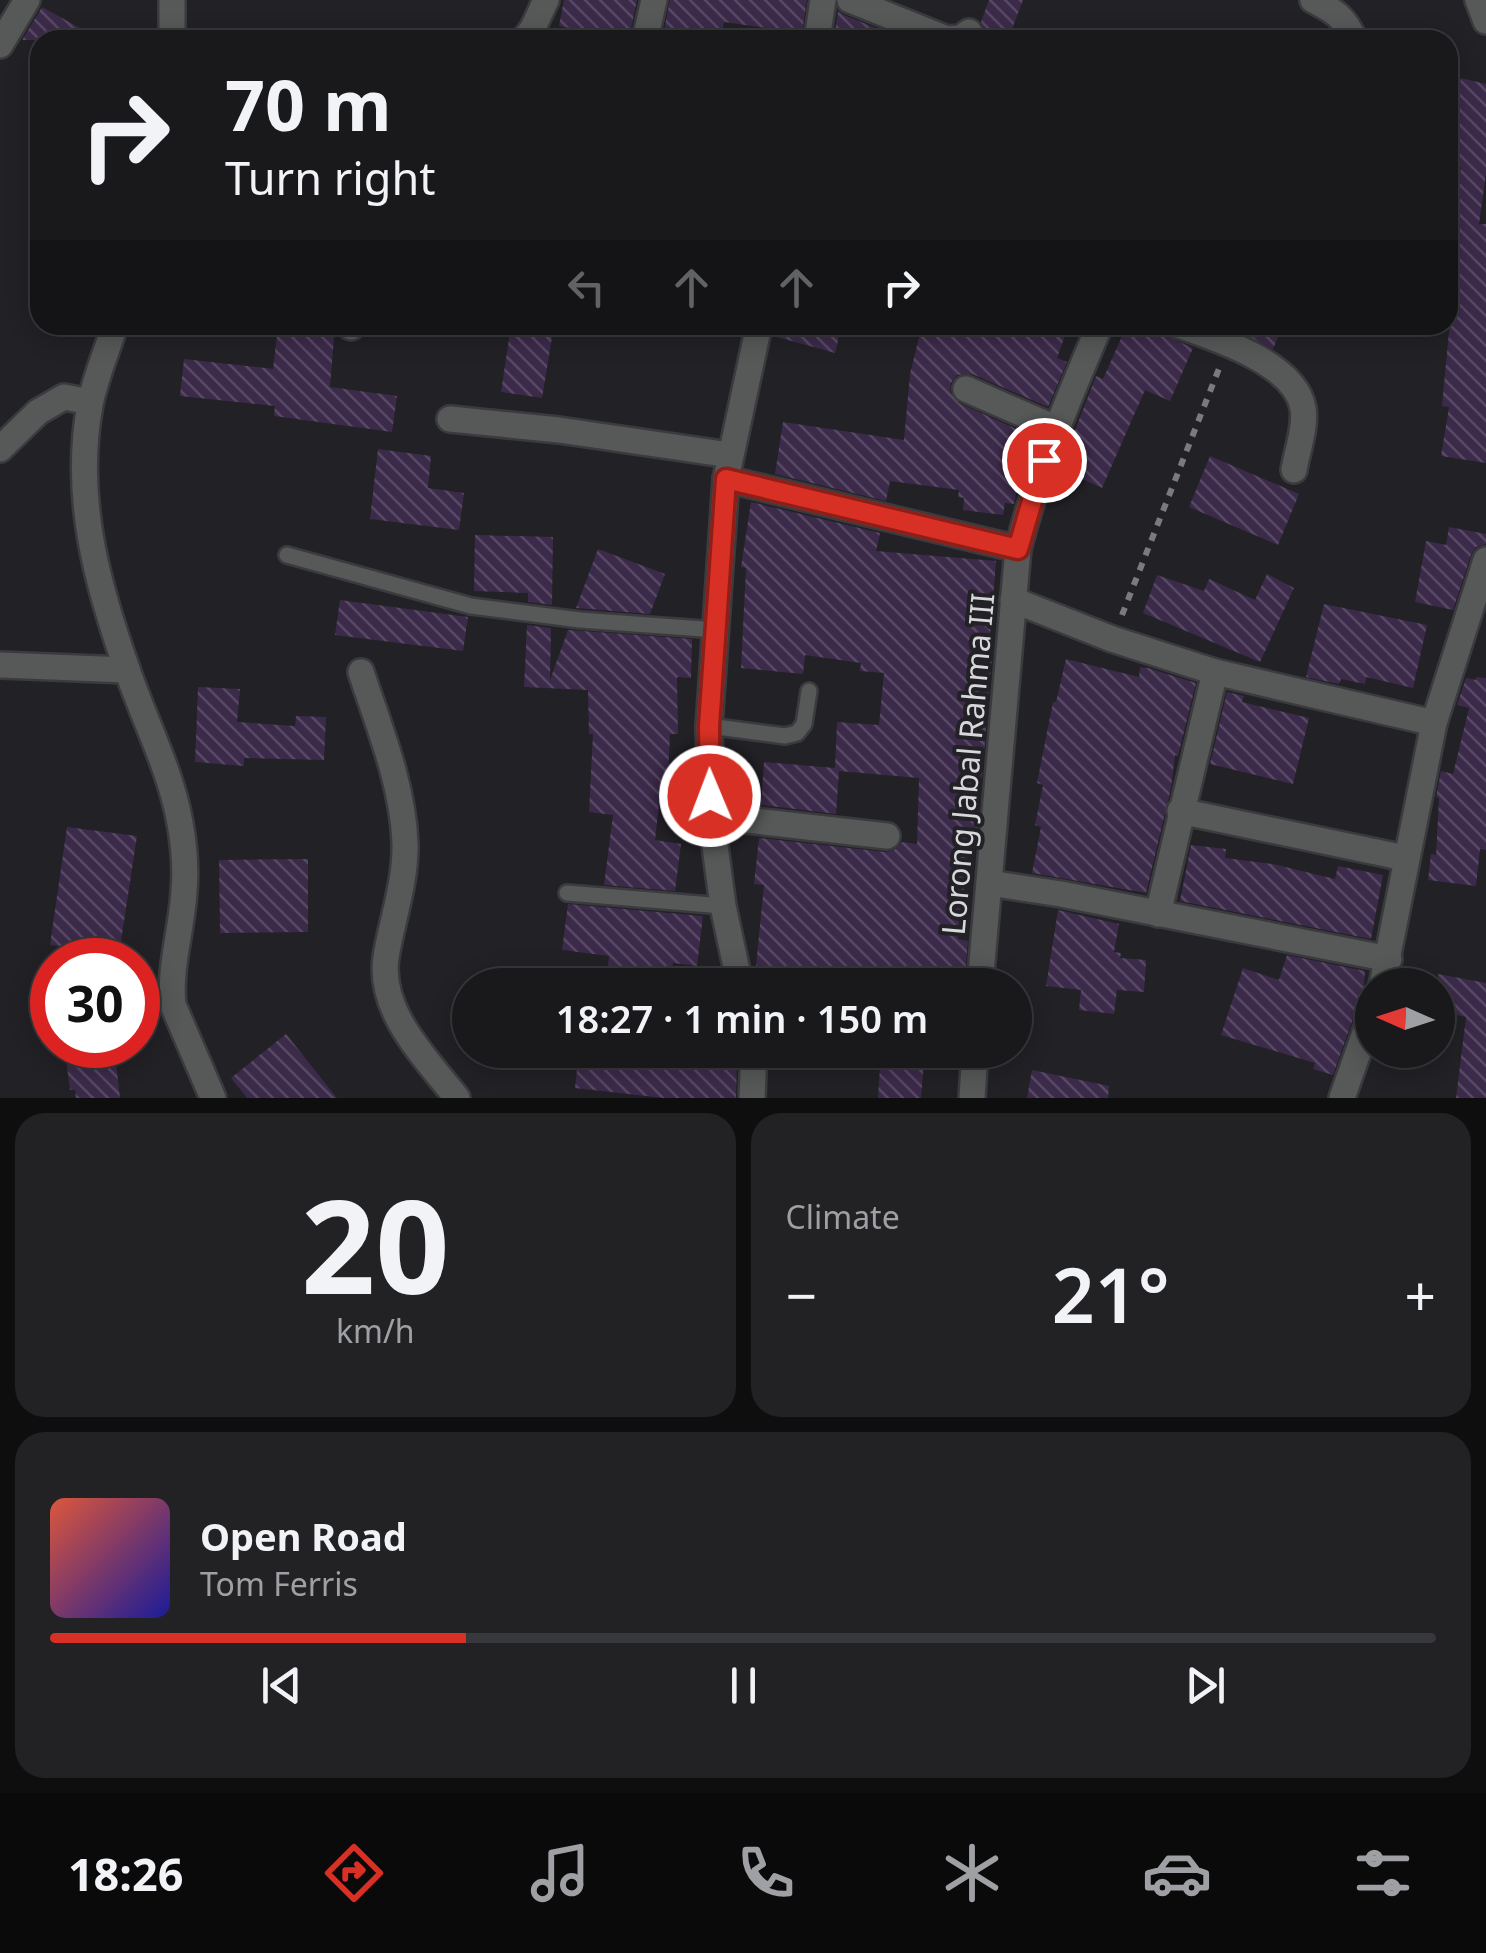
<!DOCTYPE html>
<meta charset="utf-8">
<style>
:root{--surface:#19191c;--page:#222225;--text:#f1f3f6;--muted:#9fa0a3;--line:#37383b;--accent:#d93025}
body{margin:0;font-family:"Noto Sans",sans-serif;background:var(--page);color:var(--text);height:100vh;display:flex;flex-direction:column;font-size:38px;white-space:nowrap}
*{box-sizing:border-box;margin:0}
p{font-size:32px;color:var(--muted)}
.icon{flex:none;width:55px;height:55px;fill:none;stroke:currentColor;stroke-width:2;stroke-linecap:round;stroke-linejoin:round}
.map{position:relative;height:1098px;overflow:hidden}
.panel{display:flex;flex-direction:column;gap:15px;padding:15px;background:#0e0e0f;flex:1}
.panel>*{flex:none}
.top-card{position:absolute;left:30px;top:30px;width:1428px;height:305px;border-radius:30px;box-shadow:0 5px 25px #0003,0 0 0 2px var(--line);background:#19191c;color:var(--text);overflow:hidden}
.needle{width:65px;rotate:273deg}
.controls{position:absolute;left:1355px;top:968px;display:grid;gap:20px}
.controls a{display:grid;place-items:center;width:100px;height:100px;border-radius:50%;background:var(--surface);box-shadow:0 5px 25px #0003,0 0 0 2px var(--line);font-size:50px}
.speed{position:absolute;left:30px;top:938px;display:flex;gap:20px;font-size:50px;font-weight:700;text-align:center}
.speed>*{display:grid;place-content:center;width:130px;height:130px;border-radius:50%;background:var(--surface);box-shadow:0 5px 25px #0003,0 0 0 2px var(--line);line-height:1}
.speed .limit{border:15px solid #d22;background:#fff;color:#111}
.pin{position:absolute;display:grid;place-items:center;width:85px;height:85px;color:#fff;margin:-42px;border:5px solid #fff;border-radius:50%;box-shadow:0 2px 10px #0007}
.me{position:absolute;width:110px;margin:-55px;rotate:359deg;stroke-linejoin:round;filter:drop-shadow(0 0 8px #0008)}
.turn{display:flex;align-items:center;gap:35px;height:210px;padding:0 30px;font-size:45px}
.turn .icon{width:130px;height:130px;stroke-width:2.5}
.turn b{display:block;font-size:70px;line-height:85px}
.lanes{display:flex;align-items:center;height:95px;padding:0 30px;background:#0003;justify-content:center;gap:50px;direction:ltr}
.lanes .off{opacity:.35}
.big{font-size:75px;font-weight:600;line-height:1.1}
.panel .widget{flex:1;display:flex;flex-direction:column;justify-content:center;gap:15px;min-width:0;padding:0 35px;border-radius:30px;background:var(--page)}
.panel .dial{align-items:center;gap:0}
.dial b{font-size:130px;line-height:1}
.song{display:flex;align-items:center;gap:30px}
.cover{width:120px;height:120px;border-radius:15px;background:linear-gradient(135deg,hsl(10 70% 55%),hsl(240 70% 35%))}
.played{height:10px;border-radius:5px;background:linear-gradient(90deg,var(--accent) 30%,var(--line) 30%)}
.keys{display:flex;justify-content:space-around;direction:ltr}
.heat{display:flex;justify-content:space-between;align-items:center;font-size:55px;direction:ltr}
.panel .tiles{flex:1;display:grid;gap:15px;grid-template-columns:1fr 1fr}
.widget:last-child{grid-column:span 2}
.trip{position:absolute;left:452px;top:968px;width:580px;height:100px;border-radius:50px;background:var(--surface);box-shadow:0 5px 25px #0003,0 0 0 2px var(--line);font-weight:600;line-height:100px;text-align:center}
.dock{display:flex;height:160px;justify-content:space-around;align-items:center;background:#0a0a0b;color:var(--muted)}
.dock .icon{width:70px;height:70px}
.dock .on{color:var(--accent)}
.dock b{font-size:45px;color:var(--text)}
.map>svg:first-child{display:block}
.building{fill:url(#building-back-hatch)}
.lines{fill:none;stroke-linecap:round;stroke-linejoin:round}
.service-casing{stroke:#3b3b3f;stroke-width:20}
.minor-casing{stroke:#3b3b3f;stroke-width:30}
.path{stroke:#7b7b7f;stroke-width:6;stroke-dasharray:8 8;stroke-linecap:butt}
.service{stroke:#565957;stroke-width:15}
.minor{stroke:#565957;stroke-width:25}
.route-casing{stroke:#8d1f18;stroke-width:25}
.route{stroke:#d93025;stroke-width:18}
.labels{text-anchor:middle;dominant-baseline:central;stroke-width:8;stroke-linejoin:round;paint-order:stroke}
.street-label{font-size:32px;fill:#d8d8db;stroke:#212126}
</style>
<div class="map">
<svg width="1486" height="1098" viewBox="0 0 1486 1098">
<defs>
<pattern id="building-back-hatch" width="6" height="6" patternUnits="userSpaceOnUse" patternTransform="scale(2.5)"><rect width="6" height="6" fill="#3c2a4a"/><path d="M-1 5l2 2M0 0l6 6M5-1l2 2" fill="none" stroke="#574864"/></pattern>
</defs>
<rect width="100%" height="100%" fill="#212126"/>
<!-- building -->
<g class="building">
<path d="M 564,0 L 637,0 L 629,39 L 559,26 Z"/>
<path d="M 670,0 L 807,0 L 802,33 L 724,22 L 720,40 L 662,40 Z"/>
<path d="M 989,0 L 1023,0 L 1008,40 L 983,40 L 985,31 L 981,22 Z"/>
<path d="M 42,7 L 102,40 L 22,40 Z"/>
<path d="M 838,11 L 844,15 L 906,40 L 843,40 L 834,37 Z"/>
<path d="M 1461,78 L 1486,84 L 1486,173 L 1479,224 L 1486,224 L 1486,463 L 1441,456 L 1449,407 L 1442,406 L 1451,310 L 1448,309 L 1448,273 L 1461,167 L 1449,164 L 1458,123 L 1452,121 Z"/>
<path d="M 278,325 L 335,325 L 330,387 L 397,396 L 392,432 L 274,416 L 275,406 L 180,396 L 184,359 L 273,369 Z"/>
<path d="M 511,325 L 554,325 L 542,398 L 501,392 Z"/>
<path d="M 775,325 L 842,325 L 835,353 L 773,336 Z"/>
<path d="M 922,325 L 1052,325 L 1067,330 L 1057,358 L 1067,362 L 1048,407 L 972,374 L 957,375 L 951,383 L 950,392 L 959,403 L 1036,438 L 1030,455 L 1025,453 L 1023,476 L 1019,478 L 1014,504 L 1005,503 L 1003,515 L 963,510 L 964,498 L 958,497 L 959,490 L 890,481 L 886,501 L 775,474 L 783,422 L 904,440 L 910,374 Z"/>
<path d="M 1127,325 L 1162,325 L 1166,336 L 1193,348 L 1170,401 L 1145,390 L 1102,488 L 1060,469 L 1096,376 L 1103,379 Z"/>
<path d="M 1225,325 L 1283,325 L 1273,349 Z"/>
<path d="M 378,449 L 431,456 L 428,488 L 464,493 L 459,530 L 370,519 Z"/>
<path d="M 1210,456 L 1299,494 L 1278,545 L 1189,507 Z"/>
<path d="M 751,502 L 880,533 L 876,551 L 996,561 L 990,636 L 994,636 L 976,847 L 969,847 L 958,939 L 968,941 L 964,985 L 865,985 L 866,977 L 756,966 L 764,885 L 754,884 L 759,838 L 885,852 L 894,850 L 902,842 L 917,844 L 919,778 L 839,771 L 836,814 L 761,805 L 764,762 L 835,768 L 837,722 L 879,725 L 884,673 L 860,671 L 861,663 L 805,655 L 803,674 L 741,668 L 746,568 L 741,567 Z"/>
<path d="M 1449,527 L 1486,534 L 1486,544 L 1476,547 L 1471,555 L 1453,610 L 1415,602 L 1426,541 L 1446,545 Z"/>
<path d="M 475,535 L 553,537 L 552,605 L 528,602 L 528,593 L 474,591 Z"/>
<path d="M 598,549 L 665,574 L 650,614 L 576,608 Z"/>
<path d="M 1267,574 L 1294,588 L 1260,662 L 1143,613 L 1157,575 L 1204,591 L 1209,579 L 1255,600 Z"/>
<path d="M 340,600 L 468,617 L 463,651 L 335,635 Z"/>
<path d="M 1324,604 L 1427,625 L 1413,688 L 1366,677 L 1365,684 L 1341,679 L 1339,684 L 1306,677 Z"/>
<path d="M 527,625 L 551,628 L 550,680 L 568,630 L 692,639 L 691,678 L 677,677 L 678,734 L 670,734 L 668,779 L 662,778 L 655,840 L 681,844 L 675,891 L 604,885 L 613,815 L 589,812 L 593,734 L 589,734 L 588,690 L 524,687 Z"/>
<path d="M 1066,659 L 1139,677 L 1140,667 L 1148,668 L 1196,683 L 1178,756 L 1175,755 L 1171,788 L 1146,893 L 1032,873 L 1041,827 L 1035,825 L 1043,785 L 1037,783 L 1053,702 L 1056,702 Z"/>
<path d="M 1476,677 L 1486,678 L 1486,850 L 1480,849 L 1476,886 L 1428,880 L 1431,854 L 1436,855 L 1439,798 L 1436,797 L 1441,771 L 1453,774 L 1469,708 L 1457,705 L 1466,678 L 1476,680 Z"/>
<path d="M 198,687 L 240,689 L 237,722 L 295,726 L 296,716 L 326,717 L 324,760 L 244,758 L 244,766 L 195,762 Z"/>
<path d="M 1227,692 L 1244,696 L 1242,702 L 1309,718 L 1293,784 L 1210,764 Z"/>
<path d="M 67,827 L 137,836 L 119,954 L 50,945 Z"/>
<path d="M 1191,845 L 1226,849 L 1225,858 L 1273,864 L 1335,879 L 1338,866 L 1383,875 L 1371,939 L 1180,901 Z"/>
<path d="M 308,859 L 308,932 L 220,933 L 219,860 Z"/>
<path d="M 568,904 L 703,916 L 697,966 L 673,963 L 670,985 L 606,985 L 609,956 L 562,950 Z"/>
<path d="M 1058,910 L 1119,924 L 1114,952 L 1121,953 L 1120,958 L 1146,960 L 1144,992 L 1117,990 L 1114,1014 L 1079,1010 L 1081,990 L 1046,986 Z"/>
<path d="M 1287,955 L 1365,971 L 1363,1000 L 1357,1008 L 1333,1075 L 1313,1069 L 1315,1063 L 1221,1035 L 1243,968 L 1279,980 Z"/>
<path d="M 1438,974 L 1486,983 L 1486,1098 L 1456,1098 L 1466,1017 L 1438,1011 Z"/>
<path d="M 286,1034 L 337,1098 L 247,1098 L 231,1078 Z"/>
<path d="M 64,1045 L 114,1045 L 120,1098 L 76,1098 L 75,1090 L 70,1090 Z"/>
<path d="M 579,1050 L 655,1050 L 737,1060 L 736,1098 L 664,1098 L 575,1088 Z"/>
<path d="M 881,1050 L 925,1050 L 921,1098 L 878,1098 Z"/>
<path d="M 1032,1070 L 1109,1086 L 1108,1098 L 1027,1098 Z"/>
</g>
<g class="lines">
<!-- service casing -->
<g class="service-casing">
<g id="service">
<path d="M 287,555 L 471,606 L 580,620 L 717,630"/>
<path d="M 709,726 L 785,736 L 797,733 L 804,724 L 809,691"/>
<path d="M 567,893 L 723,906"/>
</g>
</g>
<!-- minor casing -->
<g class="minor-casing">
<g id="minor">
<path d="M 850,0 L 947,39 L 961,38 L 969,32"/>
<path d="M 1313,0 C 1334,11 1346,18 1354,40"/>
<path d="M 1478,0 L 1486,21"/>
<path d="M 172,40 L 172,0"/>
<path d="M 524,40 L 533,28 L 546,0"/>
<path d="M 645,40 L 654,0"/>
<path d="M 817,40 L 823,0"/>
<path d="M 0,45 L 27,0"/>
<path d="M 115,325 C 107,351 95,378 90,405 C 73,497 97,585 128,672 C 145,722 171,771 180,823 C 184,845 186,869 184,891 C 182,929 169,967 173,1005 L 213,1098"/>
<path d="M 1178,325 C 1215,338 1295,363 1303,408 C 1306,428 1297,451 1294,470"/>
<path d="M 351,327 L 351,325"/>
<path d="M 966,389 L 1055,428"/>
<path d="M 450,419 L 559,430 L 730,455"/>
<path d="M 0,449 L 38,412 L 64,397 L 90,402"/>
<path d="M 726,479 L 1018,549"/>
<path d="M 1013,600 L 1112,639 L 1215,672 L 1434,723"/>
<path d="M 0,665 L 127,670"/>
<path d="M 361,672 C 379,727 403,785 405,843 C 406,882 392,920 386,957 C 378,1012 426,1058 457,1098"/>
<path d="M 1180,811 L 1405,858"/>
<path d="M 711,816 L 887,836"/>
<path d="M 989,883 L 1061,894 L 1389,959"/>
<path d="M 1158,914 L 1215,672"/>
<path d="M 740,985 L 723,906 L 711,816 L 709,726 L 726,479 L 759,325"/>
<path d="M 980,985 L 1018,549 C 1038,471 1068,399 1100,325"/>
<path d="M 1382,985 L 1434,723 L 1486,560"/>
<path d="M 752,1098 L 754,1050"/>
<path d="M 972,1098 L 975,1050"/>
<path d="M 1342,1098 L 1372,1013"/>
</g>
</g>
<!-- path -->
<path class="path" d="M 1122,615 L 1220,366"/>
<!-- service -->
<use href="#service" class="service"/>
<!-- minor -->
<use href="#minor" class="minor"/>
</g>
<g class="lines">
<!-- route casing -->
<g class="route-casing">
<path id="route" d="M 710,796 L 709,726 L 726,479 L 1018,549 L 1044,460"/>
</g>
<!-- route -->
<use href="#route" class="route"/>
</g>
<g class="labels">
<!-- street labels -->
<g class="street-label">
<text transform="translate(967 764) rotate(-85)">Lorong Jabal Rahma III</text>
</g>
</g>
</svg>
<div class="controls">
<a><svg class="needle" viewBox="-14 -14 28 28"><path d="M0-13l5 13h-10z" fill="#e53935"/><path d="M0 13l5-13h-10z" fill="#9fa0a3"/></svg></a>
</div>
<div class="speed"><div class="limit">30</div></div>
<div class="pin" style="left:1044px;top:460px;background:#d93025"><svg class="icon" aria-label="arrive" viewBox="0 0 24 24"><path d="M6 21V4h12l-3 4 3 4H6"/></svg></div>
<svg class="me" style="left:710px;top:796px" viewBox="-20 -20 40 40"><circle r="17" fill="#d93025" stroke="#fff" stroke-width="3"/><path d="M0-11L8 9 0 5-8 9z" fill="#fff"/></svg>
<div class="trip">18:27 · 1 min · 150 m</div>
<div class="top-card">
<div class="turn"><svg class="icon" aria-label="right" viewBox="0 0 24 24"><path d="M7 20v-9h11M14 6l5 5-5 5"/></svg><div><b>70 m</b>Turn right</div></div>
<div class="lanes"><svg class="icon off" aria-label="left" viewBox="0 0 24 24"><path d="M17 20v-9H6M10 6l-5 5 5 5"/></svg><svg class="icon off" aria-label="ahead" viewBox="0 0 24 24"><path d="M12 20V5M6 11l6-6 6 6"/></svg><svg class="icon off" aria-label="ahead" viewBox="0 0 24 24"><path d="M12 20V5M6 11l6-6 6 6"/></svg><svg class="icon" aria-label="right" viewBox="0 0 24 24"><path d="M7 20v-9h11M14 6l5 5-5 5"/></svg></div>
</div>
</div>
<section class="panel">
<div class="tiles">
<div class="widget dial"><b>20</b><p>km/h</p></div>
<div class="widget"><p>Climate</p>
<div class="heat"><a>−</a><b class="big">21°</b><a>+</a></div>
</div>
<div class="widget">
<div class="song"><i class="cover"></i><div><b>Open Road</b><p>Tom Ferris</p></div></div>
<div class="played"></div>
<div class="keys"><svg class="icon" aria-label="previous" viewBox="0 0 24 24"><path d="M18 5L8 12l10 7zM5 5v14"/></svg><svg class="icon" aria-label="pause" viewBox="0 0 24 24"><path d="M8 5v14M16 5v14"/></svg><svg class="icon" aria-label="next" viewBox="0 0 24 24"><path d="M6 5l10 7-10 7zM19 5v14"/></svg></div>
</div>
</div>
</section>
<nav class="dock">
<b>18:26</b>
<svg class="icon on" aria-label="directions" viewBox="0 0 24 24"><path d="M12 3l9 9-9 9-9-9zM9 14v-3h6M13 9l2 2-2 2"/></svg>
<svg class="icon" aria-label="music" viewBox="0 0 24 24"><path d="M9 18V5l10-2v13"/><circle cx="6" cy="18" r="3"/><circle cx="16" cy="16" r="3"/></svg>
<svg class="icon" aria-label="phone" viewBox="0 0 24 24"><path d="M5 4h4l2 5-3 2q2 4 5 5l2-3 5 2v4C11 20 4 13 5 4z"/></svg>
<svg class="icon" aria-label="climate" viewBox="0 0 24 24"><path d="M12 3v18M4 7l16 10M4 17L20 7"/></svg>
<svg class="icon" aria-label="car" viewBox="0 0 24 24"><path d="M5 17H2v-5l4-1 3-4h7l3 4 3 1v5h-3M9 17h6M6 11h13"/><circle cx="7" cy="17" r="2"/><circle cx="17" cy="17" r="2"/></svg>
<svg class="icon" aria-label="filters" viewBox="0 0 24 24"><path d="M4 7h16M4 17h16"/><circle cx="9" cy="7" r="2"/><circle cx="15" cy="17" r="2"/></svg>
</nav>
